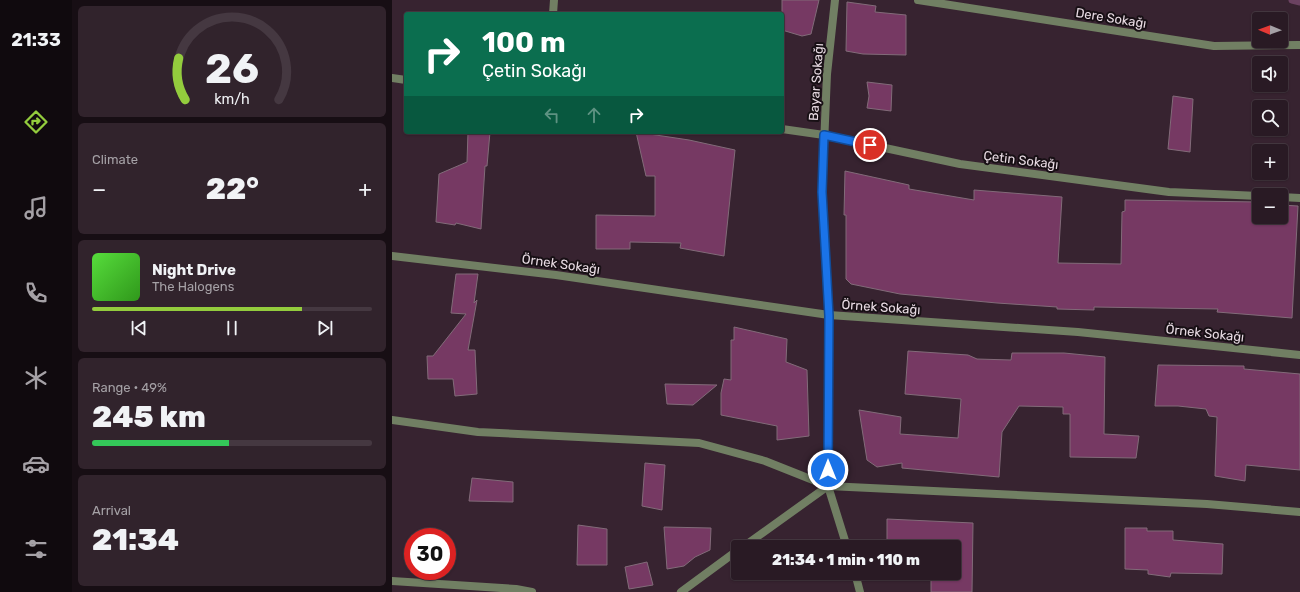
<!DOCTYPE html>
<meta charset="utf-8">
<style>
:root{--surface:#291a24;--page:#31232c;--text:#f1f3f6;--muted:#a5a1a6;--line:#453841;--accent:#93cc3d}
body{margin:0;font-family:Rubik,sans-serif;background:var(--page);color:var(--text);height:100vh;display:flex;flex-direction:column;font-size:15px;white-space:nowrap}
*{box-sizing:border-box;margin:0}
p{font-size:13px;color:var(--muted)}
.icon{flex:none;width:22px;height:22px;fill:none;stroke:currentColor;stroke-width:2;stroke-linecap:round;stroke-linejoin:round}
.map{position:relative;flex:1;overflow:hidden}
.details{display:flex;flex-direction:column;gap:6px;padding:6px;background:#170e14;width:320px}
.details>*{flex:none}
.banner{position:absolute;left:12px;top:12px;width:380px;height:122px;border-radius:4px;box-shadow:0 1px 3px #0004,0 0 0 1px var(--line);background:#0b6e4f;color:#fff;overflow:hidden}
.needle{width:26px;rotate:271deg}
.controls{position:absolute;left:860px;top:12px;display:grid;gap:8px}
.controls a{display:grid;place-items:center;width:36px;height:36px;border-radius:4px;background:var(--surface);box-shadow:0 1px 3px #0004,0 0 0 1px var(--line);font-size:20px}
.speed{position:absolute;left:12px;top:528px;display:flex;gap:8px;font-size:20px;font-weight:700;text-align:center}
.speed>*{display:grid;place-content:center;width:52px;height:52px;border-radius:50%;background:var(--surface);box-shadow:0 1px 3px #0004,0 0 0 1px var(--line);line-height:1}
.speed .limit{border:6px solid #d22;background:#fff;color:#111}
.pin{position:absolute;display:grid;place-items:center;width:34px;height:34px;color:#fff;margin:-17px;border:2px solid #fff;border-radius:50%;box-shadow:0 1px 4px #0007}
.me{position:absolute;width:44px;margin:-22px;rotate:0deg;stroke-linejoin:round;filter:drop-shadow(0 0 3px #0008)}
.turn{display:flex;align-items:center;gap:14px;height:84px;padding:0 12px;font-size:18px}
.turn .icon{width:52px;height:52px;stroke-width:2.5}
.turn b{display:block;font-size:28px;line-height:34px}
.lanes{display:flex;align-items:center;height:38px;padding:0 12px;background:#0003;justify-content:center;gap:20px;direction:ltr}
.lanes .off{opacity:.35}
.big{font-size:30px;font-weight:800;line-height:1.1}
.details .tile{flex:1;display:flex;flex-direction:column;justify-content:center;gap:6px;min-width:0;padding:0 14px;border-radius:6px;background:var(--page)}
.details .dial{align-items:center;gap:0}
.dial svg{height:104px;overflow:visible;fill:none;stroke:var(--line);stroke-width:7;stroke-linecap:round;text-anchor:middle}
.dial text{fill:var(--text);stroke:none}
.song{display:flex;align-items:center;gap:12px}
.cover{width:48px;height:48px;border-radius:6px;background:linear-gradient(135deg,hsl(110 70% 55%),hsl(110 70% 35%))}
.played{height:4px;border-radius:2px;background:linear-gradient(90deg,var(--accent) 75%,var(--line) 75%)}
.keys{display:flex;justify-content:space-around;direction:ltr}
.heat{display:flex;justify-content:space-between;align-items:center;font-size:22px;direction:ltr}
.charge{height:6px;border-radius:3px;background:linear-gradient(90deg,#34c759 49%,var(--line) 0)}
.trip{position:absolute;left:339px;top:540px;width:230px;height:40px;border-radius:4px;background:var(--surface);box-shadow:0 1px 3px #0004,0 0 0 1px var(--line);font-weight:800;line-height:40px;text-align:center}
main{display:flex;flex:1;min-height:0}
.tabs{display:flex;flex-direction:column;width:72px;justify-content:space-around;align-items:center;background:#100a0e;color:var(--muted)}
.tabs .icon{width:28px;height:28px}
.tabs .current{color:var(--accent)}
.tabs b{font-size:18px;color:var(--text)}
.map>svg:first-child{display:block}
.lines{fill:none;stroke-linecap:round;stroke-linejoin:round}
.stream{stroke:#6b4261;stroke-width:7}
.building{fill:#763963;stroke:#826b79}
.street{stroke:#717f63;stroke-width:8}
.route-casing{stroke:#114b97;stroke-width:10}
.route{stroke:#1a73e8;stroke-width:7}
.labels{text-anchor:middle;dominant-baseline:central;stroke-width:4;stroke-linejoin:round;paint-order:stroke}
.street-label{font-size:13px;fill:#e8dbe3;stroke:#181015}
</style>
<main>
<nav class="tabs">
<b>21:33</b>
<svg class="icon current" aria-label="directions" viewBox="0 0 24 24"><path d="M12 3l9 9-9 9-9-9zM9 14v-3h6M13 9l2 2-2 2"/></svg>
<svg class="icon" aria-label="music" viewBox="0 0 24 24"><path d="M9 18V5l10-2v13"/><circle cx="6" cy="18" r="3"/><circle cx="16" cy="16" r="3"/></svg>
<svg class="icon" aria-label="phone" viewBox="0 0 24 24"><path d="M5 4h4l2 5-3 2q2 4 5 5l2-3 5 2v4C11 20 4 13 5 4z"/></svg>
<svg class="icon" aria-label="climate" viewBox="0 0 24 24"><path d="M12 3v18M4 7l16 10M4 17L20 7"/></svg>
<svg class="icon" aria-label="car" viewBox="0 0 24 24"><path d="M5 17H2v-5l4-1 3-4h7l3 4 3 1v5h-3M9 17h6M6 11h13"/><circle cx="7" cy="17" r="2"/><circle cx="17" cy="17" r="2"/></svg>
<svg class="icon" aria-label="filters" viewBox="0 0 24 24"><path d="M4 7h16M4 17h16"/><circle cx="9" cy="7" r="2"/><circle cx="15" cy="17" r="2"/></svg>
</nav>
<section class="details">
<div class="tile dial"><svg viewBox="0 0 100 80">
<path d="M14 69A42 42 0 1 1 86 69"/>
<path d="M14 69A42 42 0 0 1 9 37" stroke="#93cc3d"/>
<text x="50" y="56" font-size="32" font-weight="700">26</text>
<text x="50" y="72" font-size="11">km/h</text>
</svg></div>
<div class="tile"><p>Climate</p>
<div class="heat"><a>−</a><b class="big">22°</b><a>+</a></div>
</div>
<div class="tile">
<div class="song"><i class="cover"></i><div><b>Night Drive</b><p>The Halogens</p></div></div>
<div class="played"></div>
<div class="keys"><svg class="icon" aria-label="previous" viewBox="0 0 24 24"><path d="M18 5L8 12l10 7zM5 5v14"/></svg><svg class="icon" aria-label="pause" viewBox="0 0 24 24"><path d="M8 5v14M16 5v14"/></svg><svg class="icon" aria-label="next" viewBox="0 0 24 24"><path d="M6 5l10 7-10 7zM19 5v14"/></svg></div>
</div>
<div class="tile"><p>Range · 49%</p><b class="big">245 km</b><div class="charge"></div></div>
<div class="tile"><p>Arrival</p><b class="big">21:34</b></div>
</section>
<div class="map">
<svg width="908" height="592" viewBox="0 0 908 592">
<rect width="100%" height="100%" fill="#372330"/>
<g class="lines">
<!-- stream -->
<path class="stream" d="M 900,0 L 908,2"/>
</g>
<!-- building -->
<g class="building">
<path d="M 390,0 L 427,0 L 419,34 L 410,36 L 390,30 Z"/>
<path d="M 455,2 L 484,6 L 483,12 L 514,15 L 514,55 L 471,54 L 454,51 Z"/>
<path d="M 475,82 L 500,85 L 499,111 L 475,108 L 477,96 Z"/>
<path d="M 781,96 L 801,99 L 798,152 L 776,149 Z"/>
<path d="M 76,132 L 98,132 L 95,166 L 93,166 L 89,229 L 64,223 L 63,225 L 44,222 L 47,174 L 75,162 Z"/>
<path d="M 244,132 L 297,140 L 343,150 L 332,256 L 288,248 L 289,243 L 238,242 L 238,249 L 204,249 L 204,215 L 263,216 L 263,176 L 254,176 Z"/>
<path d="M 453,171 L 517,185 L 517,189 L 582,200 L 582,190 L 670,197 L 666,263 L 729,264 L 730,212 L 733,211 L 733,200 L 867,202 L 867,217 L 889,217 L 889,205 L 906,206 L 900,318 L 825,312 L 826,309 L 702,307 L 702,310 L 665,309 L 665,307 L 605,303 L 508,294 L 459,284 L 454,279 L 454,215 L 452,215 Z"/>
<path d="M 64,274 L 86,274 L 82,303 L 85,300 L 76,350 L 83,350 L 85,394 L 63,396 L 61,379 L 36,379 L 35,356 L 41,356 L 74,314 L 59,313 Z"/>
<path d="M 342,327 L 395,339 L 394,362 L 415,370 L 417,436 L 385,440 L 385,426 L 329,415 L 329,393 L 332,379 L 339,380 L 339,340 L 342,340 Z"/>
<path d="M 516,351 L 576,355 L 585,359 L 619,360 L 620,353 L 672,353 L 713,357 L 712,434 L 747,436 L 744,458 L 678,457 L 678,414 L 671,414 L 671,407 L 627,406 L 610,432 L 607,477 L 510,468 L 510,463 L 485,467 L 475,460 L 467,410 L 509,417 L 508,434 L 566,438 L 569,399 L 513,394 Z"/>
<path d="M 766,365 L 852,366 L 852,369 L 908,374 L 908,470 L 854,465 L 853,481 L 823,476 L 825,417 L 817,416 L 814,409 L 786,406 L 763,406 Z"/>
<path d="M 273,384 L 325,385 L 301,405 L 275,404 Z"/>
<path d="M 253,463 L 273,465 L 270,510 L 250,506 Z"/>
<path d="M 80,478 L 121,482 L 121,502 L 77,501 Z"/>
<path d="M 495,519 L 581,523 L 580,592 L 539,592 L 539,576 L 537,576 L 537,573 L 562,573 L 562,547 L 495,547 Z"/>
<path d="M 186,525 L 215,529 L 215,565 L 185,565 Z"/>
<path d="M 272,527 L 319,528 L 318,550 L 303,557 L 292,566 L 275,569 Z"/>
<path d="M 733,528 L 755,528 L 755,531 L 781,531 L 781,540 L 831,544 L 830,574 L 779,573 L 778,577 L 756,574 L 756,570 L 733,569 Z"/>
<path d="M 255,562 L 261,585 L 237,589 L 233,567 Z"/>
</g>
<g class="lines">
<!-- street -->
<g class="street">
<path d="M 443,0 L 435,74 L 430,192 L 437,315 L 436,486 L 455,547"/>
<path d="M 526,0 L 822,46 L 908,45"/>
<path d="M 161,14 L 162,0"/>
<path d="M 0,78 L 14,80"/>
<path d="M 390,129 L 432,135 L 568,164 L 777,192 L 867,196"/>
<path d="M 889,197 L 908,198"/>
<path d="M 0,256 L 164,275 L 437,315 L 686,332 L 908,355"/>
<path d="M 0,420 L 86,432 L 307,443 L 373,461 L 436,486 L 815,504 L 908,512"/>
<path d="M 351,547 L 436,486"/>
<path d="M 463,573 L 468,592"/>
<path d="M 0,581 L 124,589 L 140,592"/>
<path d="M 289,592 L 346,550"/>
</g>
</g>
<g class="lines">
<!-- route casing -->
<g class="route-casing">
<path id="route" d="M 436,470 L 437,316 L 430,192 L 432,135 L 478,145"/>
</g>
<!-- route -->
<use href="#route" class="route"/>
</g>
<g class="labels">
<!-- street labels -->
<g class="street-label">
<text transform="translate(719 18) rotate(9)">Dere Sokağı</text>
<text transform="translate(424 82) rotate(-86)">Bayar Sokağı</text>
<text transform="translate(629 160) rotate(7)">Çetin Sokağı</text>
<text transform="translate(169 264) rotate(8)">Örnek Sokağı</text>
<text transform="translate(489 307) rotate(4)">Örnek Sokağı</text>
<text transform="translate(813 333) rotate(6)">Örnek Sokağı</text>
</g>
</g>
</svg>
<div class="controls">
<a><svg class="needle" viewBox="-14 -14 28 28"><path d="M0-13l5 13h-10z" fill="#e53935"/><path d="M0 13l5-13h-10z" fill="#a5a1a6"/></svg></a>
<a><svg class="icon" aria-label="sound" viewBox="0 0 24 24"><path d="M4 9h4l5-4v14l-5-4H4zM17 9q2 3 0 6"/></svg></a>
<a><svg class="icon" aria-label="search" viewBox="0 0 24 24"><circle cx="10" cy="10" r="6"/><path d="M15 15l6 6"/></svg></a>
<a>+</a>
<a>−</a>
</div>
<div class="speed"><div class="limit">30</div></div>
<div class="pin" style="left:478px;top:145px;background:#d93025"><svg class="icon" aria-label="arrive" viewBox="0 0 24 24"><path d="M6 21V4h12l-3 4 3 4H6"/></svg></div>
<svg class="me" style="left:436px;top:470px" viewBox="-20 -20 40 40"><circle r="17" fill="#1a73e8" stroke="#fff" stroke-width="3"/><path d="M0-11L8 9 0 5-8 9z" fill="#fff"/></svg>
<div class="trip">21:34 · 1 min · 110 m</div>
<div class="banner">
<div class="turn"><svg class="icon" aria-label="right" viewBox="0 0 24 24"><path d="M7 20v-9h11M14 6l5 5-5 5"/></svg><div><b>100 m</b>Çetin Sokağı</div></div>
<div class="lanes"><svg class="icon off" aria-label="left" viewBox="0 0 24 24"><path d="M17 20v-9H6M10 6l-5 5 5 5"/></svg><svg class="icon off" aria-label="ahead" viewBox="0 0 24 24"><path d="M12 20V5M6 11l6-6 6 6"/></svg><svg class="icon" aria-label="right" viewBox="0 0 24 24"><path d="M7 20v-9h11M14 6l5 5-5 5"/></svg></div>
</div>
</div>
</main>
